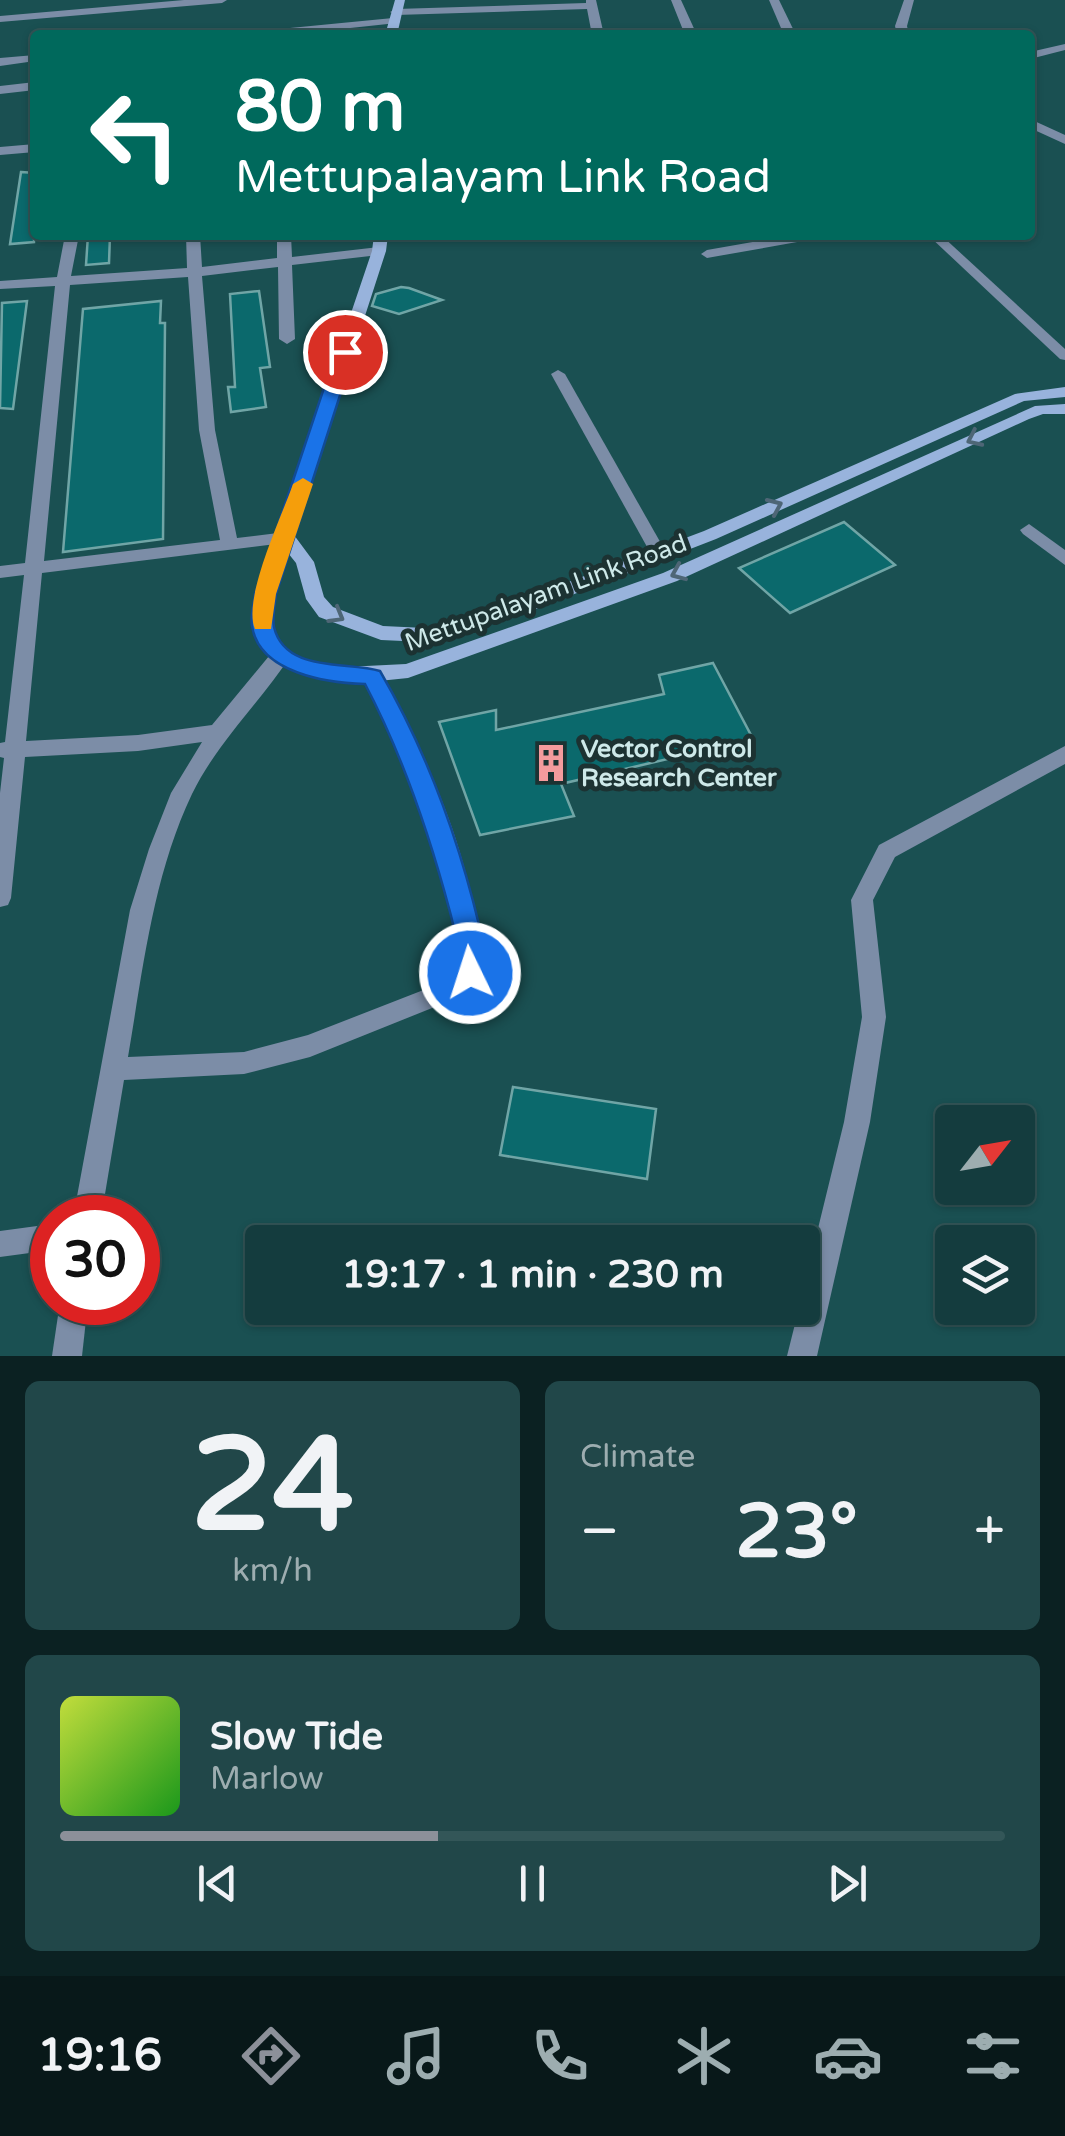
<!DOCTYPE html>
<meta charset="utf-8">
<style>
:root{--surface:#143c3e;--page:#214749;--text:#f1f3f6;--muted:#9dadb0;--line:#335658;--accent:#8c9099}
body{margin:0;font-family:"Varela Round",sans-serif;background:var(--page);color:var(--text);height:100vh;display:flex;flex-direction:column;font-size:38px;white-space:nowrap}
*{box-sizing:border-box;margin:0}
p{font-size:32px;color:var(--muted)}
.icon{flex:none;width:55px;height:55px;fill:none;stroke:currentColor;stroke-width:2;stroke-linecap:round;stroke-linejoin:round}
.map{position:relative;height:1356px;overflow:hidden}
.sheet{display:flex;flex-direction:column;gap:25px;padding:25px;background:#0b2122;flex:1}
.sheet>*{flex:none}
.top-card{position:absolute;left:30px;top:30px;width:1005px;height:210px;border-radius:10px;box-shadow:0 2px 8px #0004,0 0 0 2px var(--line);background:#00695c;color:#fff;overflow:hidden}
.needle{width:65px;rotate:59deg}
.buttons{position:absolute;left:935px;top:1105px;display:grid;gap:20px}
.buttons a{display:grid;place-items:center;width:100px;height:100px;border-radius:10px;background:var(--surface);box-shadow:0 2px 8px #0004,0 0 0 2px var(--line);font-size:50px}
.speed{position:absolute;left:30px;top:1195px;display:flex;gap:20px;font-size:50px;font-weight:700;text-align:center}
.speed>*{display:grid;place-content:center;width:130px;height:130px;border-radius:50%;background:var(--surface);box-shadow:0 2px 8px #0004,0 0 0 2px var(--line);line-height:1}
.speed .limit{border:15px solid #d22;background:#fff;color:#111}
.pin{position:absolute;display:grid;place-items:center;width:85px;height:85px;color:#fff;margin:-42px;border:5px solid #fff;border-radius:50%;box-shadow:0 2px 10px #0007}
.me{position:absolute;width:110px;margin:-55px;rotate:356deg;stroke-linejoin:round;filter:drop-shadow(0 0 8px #0008)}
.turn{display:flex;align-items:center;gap:35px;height:210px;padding:0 40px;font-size:45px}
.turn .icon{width:130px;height:130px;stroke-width:2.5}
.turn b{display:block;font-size:70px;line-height:85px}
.big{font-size:75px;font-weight:800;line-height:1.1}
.sheet .card{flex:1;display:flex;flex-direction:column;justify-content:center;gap:15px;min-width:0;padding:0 35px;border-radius:15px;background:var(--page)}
.sheet .dial{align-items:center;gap:0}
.dial b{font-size:130px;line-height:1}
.song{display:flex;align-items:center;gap:30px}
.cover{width:120px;height:120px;border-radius:15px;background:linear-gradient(135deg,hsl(70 70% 55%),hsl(120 70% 35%))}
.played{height:10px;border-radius:5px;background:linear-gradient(90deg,var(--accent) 40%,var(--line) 40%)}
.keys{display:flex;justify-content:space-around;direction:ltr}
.heat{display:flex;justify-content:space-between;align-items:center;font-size:55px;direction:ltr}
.sheet .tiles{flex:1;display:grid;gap:25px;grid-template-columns:1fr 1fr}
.card:last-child{grid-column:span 2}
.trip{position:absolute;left:245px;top:1225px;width:575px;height:100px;border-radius:10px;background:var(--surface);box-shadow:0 2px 8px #0004,0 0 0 2px var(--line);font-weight:800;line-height:100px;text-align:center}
.menu{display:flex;height:160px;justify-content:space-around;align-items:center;background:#081819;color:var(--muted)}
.menu .icon{width:70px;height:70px}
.menu .active{color:var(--accent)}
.menu b{font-size:45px;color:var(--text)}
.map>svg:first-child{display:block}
.building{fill:#0b696c;stroke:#70a5a6;stroke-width:2.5}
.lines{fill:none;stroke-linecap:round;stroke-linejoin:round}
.lane{fill:#7c8da7;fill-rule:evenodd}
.street{fill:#7c8da7;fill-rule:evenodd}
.secondary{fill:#98b3dc;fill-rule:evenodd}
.oneway{stroke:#4e6676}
.route{fill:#1a73e8;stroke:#114b97;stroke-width:2.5}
.slow{fill:#f59e0b}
.labels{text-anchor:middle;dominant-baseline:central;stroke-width:10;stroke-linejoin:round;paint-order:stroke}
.street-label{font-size:25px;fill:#cee9e9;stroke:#1c3232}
.poi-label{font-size:25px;font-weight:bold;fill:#cee9e9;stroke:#1c3232;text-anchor:start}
</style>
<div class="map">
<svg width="1065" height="1356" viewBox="0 0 1065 1356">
<rect width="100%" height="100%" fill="#1a5052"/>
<!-- building -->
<g class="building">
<path d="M 21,172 L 35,173 L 34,242 L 10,244 Z"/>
<path d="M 88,235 L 110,235 L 109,263 L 86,265 Z"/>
<path d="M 401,287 L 409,288 L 442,300 L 399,314 L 372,306 L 376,294 Z"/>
<path d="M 259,291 L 270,367 L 260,368 L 266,407 L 231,412 L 228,387 L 235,387 L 230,294 Z"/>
<path d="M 27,301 L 13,409 L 0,408 L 2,303 Z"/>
<path d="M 161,301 L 160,323 L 165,323 L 163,539 L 63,552 L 83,309 Z"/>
<path d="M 844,522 L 895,565 L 790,613 L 739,568 Z"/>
<path d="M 713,663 L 753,739 L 561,784 L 574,816 L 480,835 L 439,722 L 496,710 L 496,730 L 664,694 L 659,675 Z"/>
<path d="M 513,1087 L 656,1109 L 647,1179 L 500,1155 Z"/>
</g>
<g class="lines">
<!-- lane -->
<g class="lane">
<path d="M 793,235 L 820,235 L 814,239 L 707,258 L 701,254 L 707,250 Z"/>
<path d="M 928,235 L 941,235 L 1065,349 L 1065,360 L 1060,359 Z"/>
<path d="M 558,370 L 565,374 L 667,554 L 665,558 L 659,559 L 651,554 L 551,374 Z"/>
</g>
<!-- street -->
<g class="street">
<path d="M 184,0 L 227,0 L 222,3 L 0,22 L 0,16 Z"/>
<path d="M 586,0 L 596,0 L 604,35 L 592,35 L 587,9 L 396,15 L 390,12 L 396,9 L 586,3 Z"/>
<path d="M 671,0 L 681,0 L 697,35 L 685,35 Z"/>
<path d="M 769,0 L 779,0 L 796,35 L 784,35 Z"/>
<path d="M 904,0 L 914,0 L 907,26 L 909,35 L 897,35 L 895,26 Z"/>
<path d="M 393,18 L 399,21 L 397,23 L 285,35 L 244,35 L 250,32 Z"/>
<path d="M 1065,44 L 1065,50 L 1030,59 L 1030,52 Z"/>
<path d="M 35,55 L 35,61 L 0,66 L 0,58 Z"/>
<path d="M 35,82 L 35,90 L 0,94 L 0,86 Z"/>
<path d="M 1030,119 L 1065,135 L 1065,144 L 1030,128 Z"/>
<path d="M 35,144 L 35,152 L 0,155 L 0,147 Z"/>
<path d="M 65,235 L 79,235 L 71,276 L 187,268 L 186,235 L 200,235 L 202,267 L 277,258 L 277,235 L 291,235 L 292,257 L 379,247 L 386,251 L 379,255 L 292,265 L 295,339 L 287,344 L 279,339 L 278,267 L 202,276 L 215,430 L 237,538 L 286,532 L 292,534 L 295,538 L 292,542 L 42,573 L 26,741 L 138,735 L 212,725 L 274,650 L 281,648 L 291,655 C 260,703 218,741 192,794 C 153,876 143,969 128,1057 L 244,1052 L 308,1035 L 444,982 L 457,969 C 456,867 408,766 362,676 L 365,671 L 379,671 C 430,761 478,869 481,973 L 462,996 L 310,1057 L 244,1074 L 124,1080 L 101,1218 L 73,1218 L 130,910 L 149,849 L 171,793 L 202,742 L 138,751 L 25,757 L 11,898 L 8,905 L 0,907 L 0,793 L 4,758 L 0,757 L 0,743 L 5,742 L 24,575 L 0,578 L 0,566 L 25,563 L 55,286 L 0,289 L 0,281 L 57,277 ZM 188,277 L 199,430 L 220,540 L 44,561 L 70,285 Z"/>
<path d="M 1029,524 L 1065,550 L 1065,565 L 1023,534 L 1020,530 Z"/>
<path d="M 1065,746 L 1065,764 L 895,857 L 873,900 L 886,1017 L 870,1122 L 817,1356 L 787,1356 L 799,1308 L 802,1308 L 802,1294 L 844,1122 L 862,1017 L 851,900 L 879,845 Z"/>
<path d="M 52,1224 L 52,1250 L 0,1257 L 0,1231 Z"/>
<path d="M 60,1302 L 88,1302 L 82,1356 L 52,1356 Z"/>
</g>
<!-- secondary -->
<g class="secondary">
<path d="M 395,0 L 405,0 L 397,35 L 385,35 Z"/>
<path d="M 374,235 L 388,235 L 386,251 L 294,535 L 314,562 L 324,597 L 333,607 L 383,626 L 425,628 L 502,607 L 704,531 L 1015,394 L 1065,387 L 1065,397 L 1024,401 L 716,539 L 515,617 L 425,642 L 381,640 L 319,617 L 306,599 L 296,563 L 288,553 L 274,594 L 272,622 L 279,641 L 291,653 L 308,661 L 346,667 L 406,664 L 663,573 L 1035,406 L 1065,404 L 1065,414 L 1043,414 L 1029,419 L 677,581 L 408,678 L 369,682 L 324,679 L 277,663 L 263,649 L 253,626 L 256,594 L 372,251 Z"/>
</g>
</g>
<!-- one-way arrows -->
<defs><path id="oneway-chevron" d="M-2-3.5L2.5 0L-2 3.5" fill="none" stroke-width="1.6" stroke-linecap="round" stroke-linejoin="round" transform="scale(2.5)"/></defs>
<g class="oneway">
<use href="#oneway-chevron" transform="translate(974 439) rotate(155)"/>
<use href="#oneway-chevron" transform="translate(775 506) rotate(-24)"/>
<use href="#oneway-chevron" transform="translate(678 573) rotate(157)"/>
<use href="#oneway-chevron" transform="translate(337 616) rotate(30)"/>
</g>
<!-- route -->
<path class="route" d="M 345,347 L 354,352 L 276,594 C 275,603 272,618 274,627 C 285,673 347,661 380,671 C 430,757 464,854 485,951 L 479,981 L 470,985 L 460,981 C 454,970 459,963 458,951 C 457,938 453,924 450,912 C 429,833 403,756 365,684 C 327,683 259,673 252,626 C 250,617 254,604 255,594 L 336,352 Z"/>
<!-- slow -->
<path class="slow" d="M 303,478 L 313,484 L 276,594 L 271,629 L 255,629 C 242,599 282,516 293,484 Z"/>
<!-- icons -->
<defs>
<g id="building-bare" transform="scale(3)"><path d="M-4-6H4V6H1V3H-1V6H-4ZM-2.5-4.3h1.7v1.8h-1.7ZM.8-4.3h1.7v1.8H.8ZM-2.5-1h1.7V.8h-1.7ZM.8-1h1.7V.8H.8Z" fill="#f59b9d" stroke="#1c3232" stroke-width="2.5" paint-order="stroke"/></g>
</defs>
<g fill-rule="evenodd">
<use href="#building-bare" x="551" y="763"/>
</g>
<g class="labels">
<!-- street labels -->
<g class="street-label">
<text transform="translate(546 593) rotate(-20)">Mettupalayam Link Road</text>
</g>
<!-- poi labels -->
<g class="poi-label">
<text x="581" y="749">Vector Control<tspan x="581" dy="29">Research Center</tspan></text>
</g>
</g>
</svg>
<div class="buttons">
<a><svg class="needle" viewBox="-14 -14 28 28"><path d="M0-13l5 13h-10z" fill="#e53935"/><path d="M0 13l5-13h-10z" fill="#9dadb0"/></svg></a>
<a><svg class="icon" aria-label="layers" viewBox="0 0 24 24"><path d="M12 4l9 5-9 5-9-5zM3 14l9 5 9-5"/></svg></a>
</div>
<div class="speed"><div class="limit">30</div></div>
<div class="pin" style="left:345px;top:352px;background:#d93025"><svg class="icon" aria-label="arrive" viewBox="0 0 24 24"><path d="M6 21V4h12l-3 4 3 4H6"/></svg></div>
<svg class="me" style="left:470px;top:973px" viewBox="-20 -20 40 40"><circle r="17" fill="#1a73e8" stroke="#fff" stroke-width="3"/><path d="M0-11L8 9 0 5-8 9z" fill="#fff"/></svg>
<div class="trip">19:17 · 1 min · 230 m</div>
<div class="top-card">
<div class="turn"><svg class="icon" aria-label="left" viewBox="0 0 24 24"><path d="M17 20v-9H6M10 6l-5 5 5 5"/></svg><div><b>80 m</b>Mettupalayam Link Road</div></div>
</div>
</div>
<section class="sheet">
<div class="tiles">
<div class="card dial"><b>24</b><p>km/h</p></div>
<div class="card"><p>Climate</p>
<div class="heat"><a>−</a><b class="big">23°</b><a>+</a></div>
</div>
<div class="card">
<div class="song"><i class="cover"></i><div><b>Slow Tide</b><p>Marlow</p></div></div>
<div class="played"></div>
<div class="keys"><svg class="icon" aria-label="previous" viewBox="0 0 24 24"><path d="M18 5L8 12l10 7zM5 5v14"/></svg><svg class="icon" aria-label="pause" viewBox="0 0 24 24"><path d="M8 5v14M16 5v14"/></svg><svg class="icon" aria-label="next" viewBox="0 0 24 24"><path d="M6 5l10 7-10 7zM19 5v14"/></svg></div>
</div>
</div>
</section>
<nav class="menu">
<b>19:16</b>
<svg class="icon active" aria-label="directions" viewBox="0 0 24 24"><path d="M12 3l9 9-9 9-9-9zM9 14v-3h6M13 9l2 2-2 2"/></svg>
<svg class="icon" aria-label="music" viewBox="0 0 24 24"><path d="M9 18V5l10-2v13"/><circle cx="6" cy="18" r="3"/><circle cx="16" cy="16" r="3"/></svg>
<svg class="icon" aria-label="phone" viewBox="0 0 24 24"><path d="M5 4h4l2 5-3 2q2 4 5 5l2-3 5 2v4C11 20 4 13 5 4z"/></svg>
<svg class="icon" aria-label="climate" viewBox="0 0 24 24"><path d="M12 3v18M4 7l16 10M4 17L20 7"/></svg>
<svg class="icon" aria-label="car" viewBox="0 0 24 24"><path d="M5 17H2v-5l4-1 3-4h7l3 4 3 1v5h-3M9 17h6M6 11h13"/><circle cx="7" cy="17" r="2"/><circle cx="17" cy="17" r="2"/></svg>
<svg class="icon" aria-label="filters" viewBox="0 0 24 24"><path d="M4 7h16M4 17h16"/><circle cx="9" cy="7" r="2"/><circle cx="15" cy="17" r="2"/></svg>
</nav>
